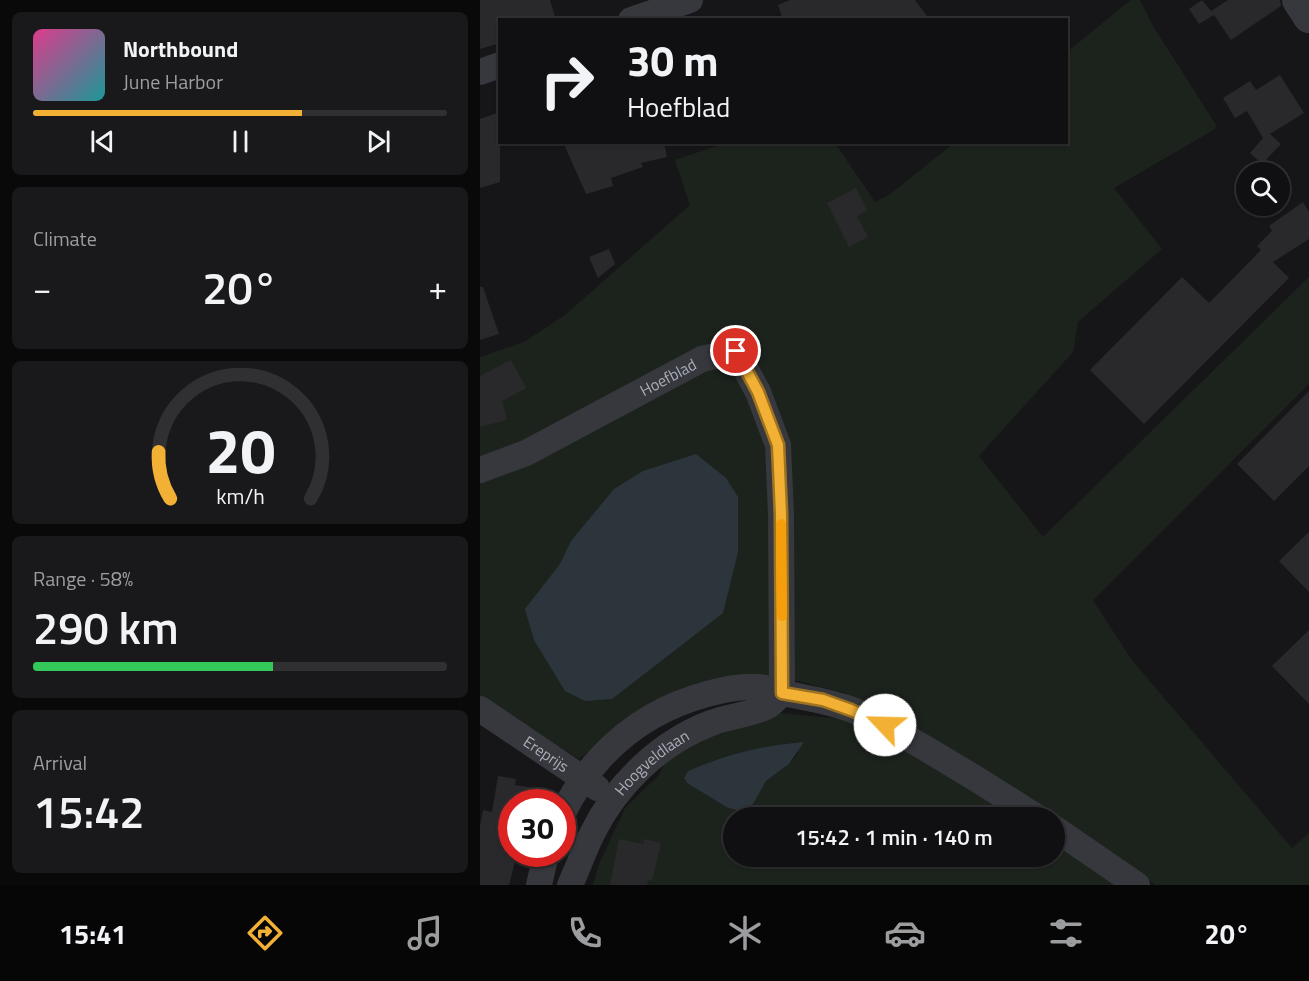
<!DOCTYPE html>
<meta charset="utf-8">
<style>
:root{--surface:#101012;--page:#19191b;--text:#f1f3f6;--muted:#9c9d9f;--line:#303032;--accent:#f2b134}
body{margin:0;font-family:"Titillium Web",sans-serif;background:var(--page);color:var(--text);height:100vh;display:flex;flex-direction:column;font-size:22px;white-space:nowrap}
*{box-sizing:border-box;margin:0}
p{font-size:20px;color:var(--muted)}
.icon{flex:none;width:33px;height:33px;fill:none;stroke:currentColor;stroke-width:2;stroke-linecap:round;stroke-linejoin:round}
.map{position:relative;flex:1;overflow:hidden}
.sheet{display:flex;flex-direction:column;gap:12px;padding:12px;background:#09090a;width:480px}
.sheet>*{flex:none}
.banner{position:absolute;left:18px;top:18px;width:570px;height:126px;border-radius:0px;box-shadow:0 2px 4px #0004,0 0 0 2px var(--line);background:#101012;color:var(--text);overflow:hidden}
.fabs{position:absolute;left:756px;top:162px;display:grid;gap:12px}
.fabs a{display:grid;place-items:center;width:54px;height:54px;border-radius:50%;background:var(--surface);box-shadow:0 2px 4px #0004,0 0 0 2px var(--line);font-size:30px}
.speed{position:absolute;left:18px;top:789px;display:flex;gap:12px;font-size:30px;font-weight:700;text-align:center}
.speed>*{display:grid;place-content:center;width:78px;height:78px;border-radius:50%;background:var(--surface);box-shadow:0 2px 4px #0004,0 0 0 2px var(--line);line-height:1}
.speed .limit{border:9px solid #d22;background:#fff;color:#111}
.pin{position:absolute;display:grid;place-items:center;width:51px;height:51px;color:#fff;margin:-26px;border:3px solid #fff;border-radius:50%;box-shadow:0 2px 6px #0007}
.me{position:absolute;width:66px;margin:-33px;rotate:294deg;stroke-linejoin:round;filter:drop-shadow(0 0 4px #0008)}
.turn{display:flex;align-items:center;gap:21px;height:126px;padding:0 30px;font-size:27px}
.turn .icon{width:78px;height:78px;stroke-width:2.5}
.turn b{display:block;font-size:42px;line-height:51px}
.big{font-size:45px;font-weight:600;line-height:1.1}
.sheet .widget{flex:1;display:flex;flex-direction:column;justify-content:center;gap:9px;min-width:0;padding:0 21px;border-radius:9px;background:var(--page)}
.sheet .dial{align-items:center;gap:0}
.dial svg{height:156px;overflow:visible;fill:none;stroke:var(--line);stroke-width:7;stroke-linecap:round;text-anchor:middle}
.dial text{fill:var(--text);stroke:none}
.song{display:flex;align-items:center;gap:18px}
.cover{width:72px;height:72px;border-radius:9px;background:linear-gradient(135deg,hsl(330 70% 55%),hsl(180 70% 35%))}
.played{height:6px;border-radius:3px;background:linear-gradient(90deg,var(--accent) 65%,var(--line) 65%)}
.keys{display:flex;justify-content:space-around;direction:ltr}
.heat{display:flex;justify-content:space-between;align-items:center;font-size:33px;direction:ltr}
.charge{height:9px;border-radius:4px;background:linear-gradient(90deg,#34c759 58%,var(--line) 0)}
.trip{position:absolute;left:243px;top:807px;width:342px;height:60px;border-radius:30px;background:var(--surface);box-shadow:0 2px 4px #0004,0 0 0 2px var(--line);font-weight:600;line-height:60px;text-align:center}
.dock{display:flex;height:96px;justify-content:space-around;align-items:center;background:#060607;color:var(--muted)}
.dock .icon{width:42px;height:42px}
.dock .current{color:var(--accent)}
.dock b{font-size:27px;color:var(--text)}
main{display:flex;flex:1;min-height:0}
.map>svg:first-child{display:block}
.green{fill:#1c231d;fill-rule:evenodd}
.water{fill:#2c353c}
.building{fill:#29292c}
.lines{fill:none;stroke-linecap:round;stroke-linejoin:round}
.minor{stroke:#37383d;stroke-width:26}
.tertiary{stroke:#37383d;stroke-width:32}
.route-casing{stroke:#9d7322;stroke-width:15}
.route{stroke:#f2b134;stroke-width:10}
.slow{stroke:#f59e0b;stroke-width:10}
.labels{text-anchor:middle;dominant-baseline:central;stroke-width:6;stroke-linejoin:round;paint-order:stroke}
.street-label{font-size:16px;fill:#a8adb8;stroke:#111113}
</style>
<main>
<section class="sheet">
<div class="widget">
<div class="song"><i class="cover"></i><div><b>Northbound</b><p>June Harbor</p></div></div>
<div class="played"></div>
<div class="keys"><svg class="icon" aria-label="previous" viewBox="0 0 24 24"><path d="M18 5L8 12l10 7zM5 5v14"/></svg><svg class="icon" aria-label="pause" viewBox="0 0 24 24"><path d="M8 5v14M16 5v14"/></svg><svg class="icon" aria-label="next" viewBox="0 0 24 24"><path d="M6 5l10 7-10 7zM19 5v14"/></svg></div>
</div>
<div class="widget"><p>Climate</p>
<div class="heat"><a>−</a><b class="big">20°</b><a>+</a></div>
</div>
<div class="widget dial"><svg viewBox="0 0 100 80">
<path d="M14 69A42 42 0 1 1 86 69"/>
<path d="M14 69A42 42 0 0 1 8 45" stroke="#f2b134"/>
<text x="50" y="56" font-size="32" font-weight="700">20</text>
<text x="50" y="72" font-size="11">km/h</text>
</svg></div>
<div class="widget"><p>Range · 58%</p><b class="big">290 km</b><div class="charge"></div></div>
<div class="widget"><p>Arrival</p><b class="big">15:42</b></div>
</section>
<div class="map">
<svg width="829" height="885" viewBox="0 0 829 885">
<rect width="100%" height="100%" fill="#161618"/>
<!-- green -->
<g class="green">
<path d="M 651,0 L 660,0 L 673,26 L 736,125 L 735,129 L 634,188 L 682,249 L 598,322 L 593,352 L 499,456 L 563,537 L 829,277 L 829,384 L 613,600 L 651,659 L 812,848 L 829,833 L 829,885 L 675,885 L 508,776 L 365,693 L 306,678 L 153,716 L 99,759 L 0,697 L 0,357 L 44,342 L 85,315 L 210,205 L 195,160 L 245,143 L 355,143 L 395,202 L 409,195 L 474,143 L 586,142 L 587,52 Z"/>
<path d="M 300,713 L 363,719 L 441,753 L 537,817 L 254,818 L 254,856 L 574,856 L 575,842 L 638,885 L 113,885 L 119,864 L 145,808 L 179,775 L 188,755 L 220,735 ZM 316,742 L 318,753 C 309,766 298,772 286,781 C 277,788 270,802 262,811 L 248,808 L 207,783 L 204,779 L 208,771 C 243,756 279,748 316,742 Z"/>
</g>
<!-- water -->
<g class="water">
<path d="M 216,454 L 246,478 L 258,497 L 258,552 L 243,613 L 132,699 L 105,701 L 85,691 L 54,640 L 45,609 L 80,564 L 91,541 L 134,489 L 163,471 Z"/>
<path d="M 324,742 L 309,764 L 286,781 L 273,804 L 262,811 L 248,808 L 207,783 L 204,778 L 208,771 C 245,755 284,745 324,742 Z"/>
</g>
<!-- building -->
<g class="building">
<path d="M 0,0 L 70,0 L 76,20 L 20,20 L 20,43 L 0,49 Z"/>
<path d="M 310,0 L 435,0 L 450,20 L 303,20 L 298,5 Z"/>
<path d="M 722,0 L 731,11 L 748,0 L 800,0 L 801,6 L 751,40 L 734,15 L 719,24 L 709,9 Z"/>
<path d="M 800,75 L 824,113 L 790,134 L 801,144 L 782,164 L 770,153 L 783,138 L 767,111 L 755,118 L 743,98 L 770,81 L 776,90 Z"/>
<path d="M 20,112 L 20,182 L 0,188 L 0,119 Z"/>
<path d="M 83,142 L 184,142 L 187,157 L 161,163 L 163,167 L 131,178 L 133,186 L 106,194 Z"/>
<path d="M 376,188 L 387,210 L 377,216 L 388,237 L 369,247 L 347,203 Z"/>
<path d="M 823,202 L 829,212 L 829,239 L 793,262 L 809,278 L 664,424 L 610,370 L 702,277 L 729,303 L 781,250 L 777,246 L 792,231 L 789,226 Z"/>
<path d="M 129,249 L 135,264 L 118,278 L 109,257 Z"/>
<path d="M 0,287 L 3,287 L 19,334 L 0,340 Z"/>
<path d="M 31,360 L 46,388 L 22,401 L 27,420 L 0,427 L 0,376 Z"/>
<path d="M 829,391 L 829,466 L 794,501 L 757,464 Z"/>
<path d="M 829,532 L 829,592 L 799,561 Z"/>
<path d="M 829,630 L 829,704 L 792,666 Z"/>
<path d="M 18,776 L 36,779 L 35,785 L 77,792 L 72,802 L 32,802 L 32,854 L 37,854 L 29,885 L 0,885 L 0,826 L 3,810 L 12,812 Z"/>
<path d="M 139,839 L 163,844 L 164,839 L 181,843 L 172,881 L 168,880 L 167,885 L 130,885 Z"/>
</g>
<g class="lines">
<!-- minor -->
<g class="minor">
<path d="M 151,20 L 210,0"/>
<path d="M 0,72 L 20,65"/>
<path id="s1" d="M 0,470 L 46,453 L 222,359 L 256,351 L 278,392 L 298,445 L 301,514 L 302,693"/>
<path id="s2" d="M 0,709 L 117,788"/>
<path d="M 82,815 C 101,774 134,738 173,716 C 201,700 254,682 286,688 C 292,689 298,692 303,693 C 326,698 348,701 370,709 C 389,716 408,727 426,737 C 471,763 515,790 558,818"/>
<path d="M 574,828 L 657,885"/>
<path d="M 59,885 L 66,854"/>
<path id="s3" d="M 90,885 C 98,868 104,850 112,834 C 136,785 179,743 231,723 C 249,716 271,715 288,706 C 293,703 298,697 302,693"/>
</g>
<!-- tertiary -->
<path class="tertiary" d="M 818,0 L 829,17"/>
</g>
<g class="lines">
<!-- route casing -->
<g class="route-casing">
<path id="route" d="M 256,351 L 278,392 L 298,445 L 301,514 L 302,693 L 343,700 L 371,710 L 405,725"/>
</g>
<!-- route -->
<use href="#route" class="route"/>
<!-- slow -->
<path class="slow" d="M 301,524 L 302,616"/>
</g>
<g class="labels">
<!-- street labels -->
<g class="street-label">
<text stroke="none"><textPath href="#s1" startOffset="210">Hoefblad</textPath></text>
<text stroke="none"><textPath href="#s2" startOffset="80">Ereprijs</textPath></text>
<text stroke="none"><textPath href="#s3" startOffset="150">Hoogveldlaan</textPath></text>
</g>
</g>
</svg>
<div class="fabs">
<a><svg class="icon" aria-label="search" viewBox="0 0 24 24"><circle cx="10" cy="10" r="6"/><path d="M15 15l6 6"/></svg></a>
</div>
<div class="speed"><div class="limit">30</div></div>
<div class="pin" style="left:256px;top:351px;background:#d93025"><svg class="icon" aria-label="arrive" viewBox="0 0 24 24"><path d="M6 21V4h12l-3 4 3 4H6"/></svg></div>
<svg class="me" style="left:405px;top:725px" viewBox="-20 -20 40 40"><circle r="19" fill="#fff"/><path d="M0-13L10 11 0 6-10 11z" fill="#f2b134"/></svg>
<div class="trip">15:42 · 1 min · 140 m</div>
<div class="banner">
<div class="turn"><svg class="icon" aria-label="right" viewBox="0 0 24 24"><path d="M7 20v-9h11M14 6l5 5-5 5"/></svg><div><b>30 m</b>Hoefblad</div></div>
</div>
</div>
</main>
<nav class="dock">
<b>15:41</b>
<svg class="icon current" aria-label="directions" viewBox="0 0 24 24"><path d="M12 3l9 9-9 9-9-9zM9 14v-3h6M13 9l2 2-2 2"/></svg>
<svg class="icon" aria-label="music" viewBox="0 0 24 24"><path d="M9 18V5l10-2v13"/><circle cx="6" cy="18" r="3"/><circle cx="16" cy="16" r="3"/></svg>
<svg class="icon" aria-label="phone" viewBox="0 0 24 24"><path d="M5 4h4l2 5-3 2q2 4 5 5l2-3 5 2v4C11 20 4 13 5 4z"/></svg>
<svg class="icon" aria-label="climate" viewBox="0 0 24 24"><path d="M12 3v18M4 7l16 10M4 17L20 7"/></svg>
<svg class="icon" aria-label="car" viewBox="0 0 24 24"><path d="M5 17H2v-5l4-1 3-4h7l3 4 3 1v5h-3M9 17h6M6 11h13"/><circle cx="7" cy="17" r="2"/><circle cx="17" cy="17" r="2"/></svg>
<svg class="icon" aria-label="filters" viewBox="0 0 24 24"><path d="M4 7h16M4 17h16"/><circle cx="9" cy="7" r="2"/><circle cx="15" cy="17" r="2"/></svg>
<b>20°</b>
</nav>
